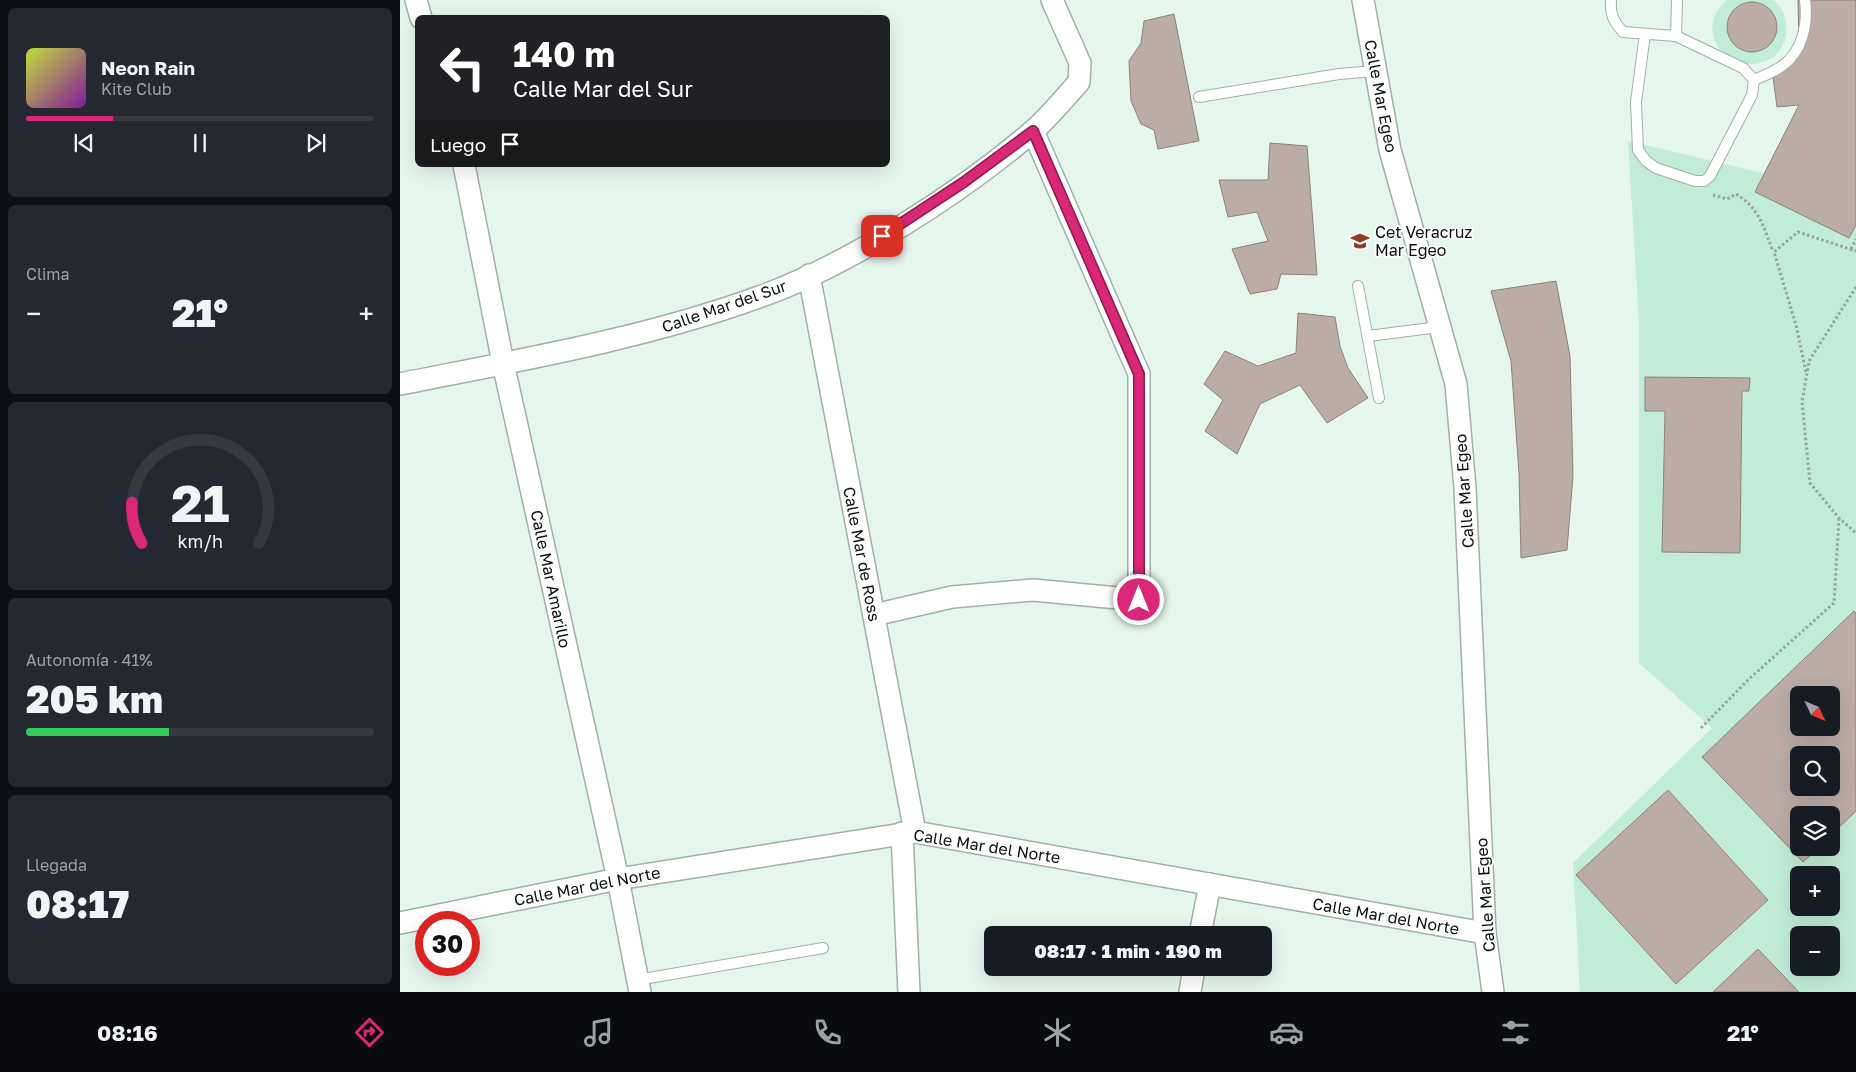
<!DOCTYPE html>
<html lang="es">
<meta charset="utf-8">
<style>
:root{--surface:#171b24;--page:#242831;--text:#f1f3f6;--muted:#9ea1a6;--line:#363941;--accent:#db2777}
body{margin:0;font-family:"Golos Text",sans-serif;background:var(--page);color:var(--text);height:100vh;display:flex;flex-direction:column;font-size:19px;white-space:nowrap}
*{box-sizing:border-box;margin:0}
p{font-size:16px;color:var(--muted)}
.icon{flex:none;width:28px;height:28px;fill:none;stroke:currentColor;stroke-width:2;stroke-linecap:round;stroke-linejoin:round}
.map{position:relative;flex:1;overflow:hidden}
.drawer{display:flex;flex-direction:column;gap:8px;padding:8px;background:#0d0f14;width:400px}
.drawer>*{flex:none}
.guide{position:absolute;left:15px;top:15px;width:475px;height:152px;border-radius:8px;box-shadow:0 5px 20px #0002;background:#202124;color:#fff;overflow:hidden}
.needle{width:32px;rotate:134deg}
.tools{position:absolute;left:1390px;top:686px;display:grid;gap:10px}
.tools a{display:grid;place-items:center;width:50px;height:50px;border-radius:8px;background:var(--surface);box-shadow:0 5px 20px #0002;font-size:25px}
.speed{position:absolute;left:15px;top:911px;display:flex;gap:10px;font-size:25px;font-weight:700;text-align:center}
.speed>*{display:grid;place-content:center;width:65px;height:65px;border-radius:50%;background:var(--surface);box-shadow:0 5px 20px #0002;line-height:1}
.speed .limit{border:8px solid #d22;background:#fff;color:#111}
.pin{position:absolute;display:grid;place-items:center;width:42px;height:42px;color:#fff;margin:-21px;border-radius:10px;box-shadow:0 2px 8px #0006}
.me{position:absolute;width:55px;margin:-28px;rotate:0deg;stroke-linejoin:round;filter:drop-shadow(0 0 4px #0008)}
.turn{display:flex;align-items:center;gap:18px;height:105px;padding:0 15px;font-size:22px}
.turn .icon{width:65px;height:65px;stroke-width:2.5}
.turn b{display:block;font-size:35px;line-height:42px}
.then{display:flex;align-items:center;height:48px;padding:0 15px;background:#0003;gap:10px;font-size:19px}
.big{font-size:38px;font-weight:800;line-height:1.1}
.drawer .card{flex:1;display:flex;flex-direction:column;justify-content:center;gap:8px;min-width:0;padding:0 18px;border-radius:8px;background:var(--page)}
.drawer .dial{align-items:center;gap:0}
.dial svg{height:130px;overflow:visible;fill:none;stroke:var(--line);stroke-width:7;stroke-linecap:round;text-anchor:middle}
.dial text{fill:var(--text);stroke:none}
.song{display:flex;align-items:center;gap:15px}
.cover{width:60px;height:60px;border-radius:8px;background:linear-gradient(135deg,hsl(70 70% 55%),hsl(290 70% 35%))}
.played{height:5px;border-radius:2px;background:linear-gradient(90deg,var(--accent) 25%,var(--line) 25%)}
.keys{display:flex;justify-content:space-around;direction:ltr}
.heat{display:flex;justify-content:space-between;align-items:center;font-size:28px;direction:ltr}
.charge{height:8px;border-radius:4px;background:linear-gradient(90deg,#34c759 41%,var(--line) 0)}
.trip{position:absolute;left:584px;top:926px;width:288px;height:50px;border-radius:8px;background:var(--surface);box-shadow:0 5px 20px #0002;font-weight:800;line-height:50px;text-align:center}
.tabs{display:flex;height:80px;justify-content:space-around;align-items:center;background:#090b0e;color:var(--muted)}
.tabs .icon{width:35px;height:35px}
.tabs .active{color:var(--accent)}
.tabs b{font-size:22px;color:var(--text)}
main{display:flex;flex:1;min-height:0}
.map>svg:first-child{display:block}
.green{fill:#c1edd8;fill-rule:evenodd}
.building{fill:#bcaca6;stroke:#8f807a;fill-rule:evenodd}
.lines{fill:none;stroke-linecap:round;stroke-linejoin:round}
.service-casing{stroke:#a1b0a9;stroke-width:12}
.minor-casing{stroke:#a1b0a9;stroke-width:24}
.path{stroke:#97a49d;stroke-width:3;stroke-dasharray:2.5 2.5;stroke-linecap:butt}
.service{stroke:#fff;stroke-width:10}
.minor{stroke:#fff;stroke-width:21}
.route-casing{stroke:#8e194d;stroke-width:12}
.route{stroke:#db2777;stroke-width:9}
.labels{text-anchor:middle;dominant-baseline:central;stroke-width:4;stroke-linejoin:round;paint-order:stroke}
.street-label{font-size:16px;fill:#0b100d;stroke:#fff}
.poi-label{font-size:16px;fill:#0b100d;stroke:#fff;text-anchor:start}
</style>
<main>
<section class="drawer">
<div class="card">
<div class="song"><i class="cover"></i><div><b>Neon Rain</b><p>Kite Club</p></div></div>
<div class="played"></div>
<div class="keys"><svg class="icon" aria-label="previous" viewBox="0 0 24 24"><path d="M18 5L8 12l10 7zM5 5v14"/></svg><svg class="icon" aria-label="pause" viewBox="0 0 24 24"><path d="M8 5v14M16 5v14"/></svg><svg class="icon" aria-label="next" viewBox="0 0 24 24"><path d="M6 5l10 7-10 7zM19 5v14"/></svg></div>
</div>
<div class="card"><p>Clima</p>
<div class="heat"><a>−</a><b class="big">21°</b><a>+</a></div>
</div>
<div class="card dial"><svg viewBox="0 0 100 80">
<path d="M14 69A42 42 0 1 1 86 69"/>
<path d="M14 69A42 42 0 0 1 8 44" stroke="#db2777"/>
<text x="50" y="56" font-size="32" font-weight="700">21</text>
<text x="50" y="72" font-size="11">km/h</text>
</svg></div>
<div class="card"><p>Autonomía · 41%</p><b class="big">205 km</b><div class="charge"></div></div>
<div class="card"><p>Llegada</p><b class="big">08:17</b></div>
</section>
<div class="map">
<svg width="1456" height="992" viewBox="0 0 1456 992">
<rect width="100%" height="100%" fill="#e5f6ed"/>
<!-- green -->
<g class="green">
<path d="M 1327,0 L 1373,0 C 1384,8 1387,21 1386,34 C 1385,44 1378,55 1370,59 C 1328,81 1291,29 1327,0 Z"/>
<path d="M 1228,141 L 1367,174 L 1456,162 L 1456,992 L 1180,992 L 1173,863 L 1312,728 L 1239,663 L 1239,323 ZM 1399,695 L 1431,695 L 1431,728 L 1399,728 ZM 1399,755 L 1431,755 L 1431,788 L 1399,788 ZM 1399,815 L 1431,815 L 1431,848 L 1399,848 ZM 1399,875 L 1431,875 L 1431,908 L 1399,908 ZM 1399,935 L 1431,935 L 1431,968 L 1399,968 Z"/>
</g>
<!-- building -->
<g class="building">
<path d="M 1398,0 L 1456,0 L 1456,225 L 1449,238 L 1355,192 L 1399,105 L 1377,107 L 1373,77 L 1399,44 Z"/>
<circle cx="1352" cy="27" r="25"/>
<path d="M 774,14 L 799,141 L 758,149 L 754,130 L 741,124 L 731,101 L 729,61 L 741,43 L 744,21 Z"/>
<path d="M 870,143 L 907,146 L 917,275 L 881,274 L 877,289 L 850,294 L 832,249 L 868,241 L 857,212 L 828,217 L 819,180 L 868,180 Z"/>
<path d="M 1156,281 L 1170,356 L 1173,476 L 1167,550 L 1121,558 L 1119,473 L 1111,361 L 1091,291 Z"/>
<path d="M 898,313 L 935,317 L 940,346 L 948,368 L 968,398 L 927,423 L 900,385 L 860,404 L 837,454 L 805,431 L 823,400 L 804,384 L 825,351 L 858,366 L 896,353 Z"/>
<path d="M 1245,377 L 1350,378 L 1349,391 L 1342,391 L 1340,553 L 1262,552 L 1265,411 L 1245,411 Z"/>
<path d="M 1454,611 L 1456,613 L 1456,811 L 1431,835 L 1431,815 L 1399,815 L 1399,848 L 1418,848 L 1403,862 L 1302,757 ZM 1399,695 L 1431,695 L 1431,728 L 1399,728 ZM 1399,755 L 1431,755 L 1431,788 L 1399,788 Z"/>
<path d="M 1268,790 L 1368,900 L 1276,984 L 1176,875 Z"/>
<path d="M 1358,949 L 1399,992 L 1313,992 Z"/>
</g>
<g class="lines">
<!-- service casing -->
<g class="service-casing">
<g id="service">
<path d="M 1211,0 C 1210,14 1213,21 1223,32 L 1276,36 L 1343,68 L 1354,80 L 1352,95 L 1310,176 L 1304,181 L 1295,181 L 1256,168 L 1246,161 L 1238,150 L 1236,102 L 1245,34"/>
<path d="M 1276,36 L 1277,0"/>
<path d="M 1354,80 C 1363,76 1374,72 1382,66 C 1403,51 1408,24 1405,0"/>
<path d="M 799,97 L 939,74 L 974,71"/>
<path d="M 958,286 L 979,398"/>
<path d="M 968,336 L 1039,327"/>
<path d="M 237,980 L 423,948"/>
</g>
</g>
<!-- minor casing -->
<g class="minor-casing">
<g id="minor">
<path d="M 16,0 L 21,18"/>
<path d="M 963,0 L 990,150 L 1056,384 L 1065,488 L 1085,933 L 1093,992"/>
<path d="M 64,165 L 103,363 L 218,879 L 240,992"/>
<path d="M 409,275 L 515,832"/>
<path d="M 0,384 C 120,360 243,339 359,297 C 449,265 559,194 632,132 C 649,117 664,99 679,82 L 680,63 L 652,0"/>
<path d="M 474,615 L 552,597 L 633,590 L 739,600 L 739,374 L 633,131"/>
<path d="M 502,833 L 509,992"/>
<path d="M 0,923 L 218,879 L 515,832 L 1085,933"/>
<path d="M 800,935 L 810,884"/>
<path d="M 790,992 L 794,968"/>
</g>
</g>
<!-- path -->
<g class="path">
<path d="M 1313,195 L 1327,199 L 1336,194 C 1359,208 1364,227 1373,252"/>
<path d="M 1451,249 L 1456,239"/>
<path d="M 1456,287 L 1409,361 L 1402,402 L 1410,483 L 1439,518 L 1456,533"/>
<path d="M 1406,372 L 1396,325 L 1374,252 L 1398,232 L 1456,251"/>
<path d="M 1301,728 L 1350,678 L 1434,603 L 1439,518"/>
</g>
<!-- service -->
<use href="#service" class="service"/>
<!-- minor -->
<use href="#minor" class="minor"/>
</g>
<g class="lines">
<!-- route casing -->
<g class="route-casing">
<path id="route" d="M 482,236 L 564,182 L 633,131 L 739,374 L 739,600"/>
</g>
<!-- route -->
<use href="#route" class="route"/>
</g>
<!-- icons -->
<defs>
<g id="university-bare" transform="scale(1.5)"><path d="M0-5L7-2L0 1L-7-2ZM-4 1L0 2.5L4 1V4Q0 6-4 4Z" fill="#8b4224" stroke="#fff" stroke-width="2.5" paint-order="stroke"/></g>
</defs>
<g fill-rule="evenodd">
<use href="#university-bare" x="960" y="241"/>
</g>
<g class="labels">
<!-- street labels -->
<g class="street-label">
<text transform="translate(981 96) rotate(79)">Calle Mar Egeo</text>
<text transform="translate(324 306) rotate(-19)">Calle Mar del Sur</text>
<text transform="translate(1064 491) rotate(-94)">Calle Mar Egeo</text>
<text transform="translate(462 554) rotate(79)">Calle Mar de Ross</text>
<text transform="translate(151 579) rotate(78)">Calle Mar Amarillo</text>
<text transform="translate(587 846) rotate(9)">Calle Mar del Norte</text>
<text transform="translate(187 886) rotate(-11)">Calle Mar del Norte</text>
<text transform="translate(1085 895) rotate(-94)">Calle Mar Egeo</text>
<text transform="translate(986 916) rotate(10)">Calle Mar del Norte</text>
</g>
<!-- poi labels -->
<g class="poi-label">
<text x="975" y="232">Cet Veracruz<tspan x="975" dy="18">Mar Egeo</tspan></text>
</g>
</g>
</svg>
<div class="tools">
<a><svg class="needle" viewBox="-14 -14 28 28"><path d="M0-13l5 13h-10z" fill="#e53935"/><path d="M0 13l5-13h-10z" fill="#9ea1a6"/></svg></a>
<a><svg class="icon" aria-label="search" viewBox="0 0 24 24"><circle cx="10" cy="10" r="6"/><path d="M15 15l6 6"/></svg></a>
<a><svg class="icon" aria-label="layers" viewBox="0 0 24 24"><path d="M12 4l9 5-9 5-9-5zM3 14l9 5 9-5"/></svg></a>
<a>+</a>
<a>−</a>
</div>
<div class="speed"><div class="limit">30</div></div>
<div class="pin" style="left:482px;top:236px;background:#d93025"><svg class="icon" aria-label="arrive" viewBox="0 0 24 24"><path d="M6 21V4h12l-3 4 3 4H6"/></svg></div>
<svg class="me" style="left:739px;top:600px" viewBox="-20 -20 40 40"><circle r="17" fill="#db2777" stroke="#fff" stroke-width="3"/><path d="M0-11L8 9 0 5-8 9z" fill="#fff"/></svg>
<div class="trip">08:17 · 1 min · 190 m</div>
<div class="guide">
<div class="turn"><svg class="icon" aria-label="left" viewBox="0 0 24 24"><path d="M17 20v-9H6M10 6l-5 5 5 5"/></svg><div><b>140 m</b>Calle Mar del Sur</div></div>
<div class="then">Luego<svg class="icon" aria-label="arrive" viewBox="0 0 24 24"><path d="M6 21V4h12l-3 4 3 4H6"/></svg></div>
</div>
</div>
</main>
<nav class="tabs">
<b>08:16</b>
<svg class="icon active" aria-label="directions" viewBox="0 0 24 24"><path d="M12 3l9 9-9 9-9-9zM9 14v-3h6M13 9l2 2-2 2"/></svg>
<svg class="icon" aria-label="music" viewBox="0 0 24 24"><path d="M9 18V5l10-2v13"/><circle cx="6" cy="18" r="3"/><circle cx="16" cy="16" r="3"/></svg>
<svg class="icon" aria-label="phone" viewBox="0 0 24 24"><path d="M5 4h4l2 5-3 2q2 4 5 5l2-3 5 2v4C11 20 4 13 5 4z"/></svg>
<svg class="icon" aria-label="climate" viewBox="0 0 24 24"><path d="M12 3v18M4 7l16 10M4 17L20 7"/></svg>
<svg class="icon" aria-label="car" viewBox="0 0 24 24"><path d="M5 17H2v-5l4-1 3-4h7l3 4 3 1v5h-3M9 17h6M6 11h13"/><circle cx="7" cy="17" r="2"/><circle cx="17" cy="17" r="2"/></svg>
<svg class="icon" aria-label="filters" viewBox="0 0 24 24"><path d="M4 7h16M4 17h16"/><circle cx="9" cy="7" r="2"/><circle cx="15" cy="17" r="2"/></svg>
<b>21°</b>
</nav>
